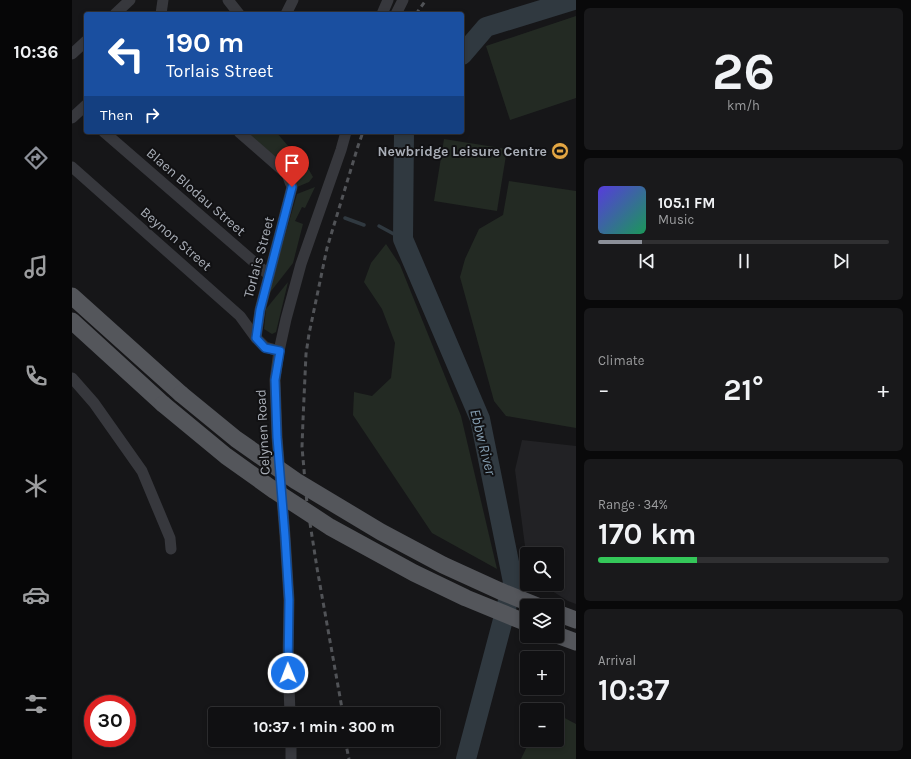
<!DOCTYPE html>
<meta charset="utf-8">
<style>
:root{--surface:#101012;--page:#19191b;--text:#f1f3f6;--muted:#9c9d9f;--line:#303032;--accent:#8c9099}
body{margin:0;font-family:Karla,sans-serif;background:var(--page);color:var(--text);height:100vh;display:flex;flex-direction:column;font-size:15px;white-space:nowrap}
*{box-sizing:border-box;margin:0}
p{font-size:13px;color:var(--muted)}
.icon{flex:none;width:22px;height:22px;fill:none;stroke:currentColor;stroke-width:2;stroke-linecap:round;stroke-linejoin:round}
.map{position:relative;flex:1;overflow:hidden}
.drawer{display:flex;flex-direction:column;gap:8px;padding:8px;background:#09090a;width:335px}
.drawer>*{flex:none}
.banner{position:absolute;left:12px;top:12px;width:380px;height:122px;border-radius:4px;box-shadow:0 2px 6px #0003,0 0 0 1px var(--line);background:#1a4fa0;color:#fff;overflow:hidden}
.controls{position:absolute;left:448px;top:547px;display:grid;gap:8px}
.controls a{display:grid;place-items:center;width:44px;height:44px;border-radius:4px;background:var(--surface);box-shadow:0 2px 6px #0003,0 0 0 1px var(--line);font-size:20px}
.speed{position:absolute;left:12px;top:695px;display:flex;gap:8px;font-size:20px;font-weight:700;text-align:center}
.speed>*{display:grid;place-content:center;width:52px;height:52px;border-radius:50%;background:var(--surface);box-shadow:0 2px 6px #0003,0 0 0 1px var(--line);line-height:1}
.speed .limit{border:6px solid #d22;background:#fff;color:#111}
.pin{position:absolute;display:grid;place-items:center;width:34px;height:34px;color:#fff;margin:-41px -17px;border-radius:50% 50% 50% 0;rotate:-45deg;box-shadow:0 0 4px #0007}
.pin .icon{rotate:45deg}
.me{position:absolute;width:44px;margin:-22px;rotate:359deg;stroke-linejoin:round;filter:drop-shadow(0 0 3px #0008)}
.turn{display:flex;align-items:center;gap:14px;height:84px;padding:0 16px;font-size:18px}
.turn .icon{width:52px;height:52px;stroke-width:2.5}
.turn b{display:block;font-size:28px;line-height:34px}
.then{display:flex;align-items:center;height:38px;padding:0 16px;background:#0003;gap:8px;font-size:15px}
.big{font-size:30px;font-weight:700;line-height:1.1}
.drawer .card{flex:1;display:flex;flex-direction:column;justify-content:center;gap:6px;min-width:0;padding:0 14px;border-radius:6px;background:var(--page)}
.drawer .dial{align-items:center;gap:0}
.dial b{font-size:52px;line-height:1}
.song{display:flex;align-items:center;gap:12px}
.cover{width:48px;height:48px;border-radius:6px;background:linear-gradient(135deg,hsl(250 70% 55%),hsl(150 70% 35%))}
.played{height:4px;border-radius:2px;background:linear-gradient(90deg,var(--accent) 15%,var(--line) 15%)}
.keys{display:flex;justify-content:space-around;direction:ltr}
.heat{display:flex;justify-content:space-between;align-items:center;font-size:22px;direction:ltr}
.charge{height:6px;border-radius:3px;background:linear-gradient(90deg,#34c759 34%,var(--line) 0)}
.trip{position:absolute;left:136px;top:707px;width:232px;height:40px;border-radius:4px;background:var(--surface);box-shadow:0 2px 6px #0003,0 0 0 1px var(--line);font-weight:700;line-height:40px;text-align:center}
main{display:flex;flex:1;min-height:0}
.tab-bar{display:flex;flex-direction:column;width:72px;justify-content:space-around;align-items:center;background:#060607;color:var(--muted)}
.tab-bar .icon{width:28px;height:28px}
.tab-bar .current{color:var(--accent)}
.tab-bar b{font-size:18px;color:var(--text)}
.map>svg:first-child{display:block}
.built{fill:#222225}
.green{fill:#232a23}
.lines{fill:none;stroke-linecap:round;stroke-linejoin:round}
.stream{stroke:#303940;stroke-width:3.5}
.river{stroke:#303940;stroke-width:20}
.street{stroke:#37383d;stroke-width:11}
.primary{stroke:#54565b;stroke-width:17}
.rail{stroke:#515357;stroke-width:3;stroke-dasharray:5 4;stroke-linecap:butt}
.primary-bridge{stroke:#54565b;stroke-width:17}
.route-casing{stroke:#114b97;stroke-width:10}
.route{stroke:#1a73e8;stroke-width:7}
.labels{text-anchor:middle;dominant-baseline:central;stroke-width:4;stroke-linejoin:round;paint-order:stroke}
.poi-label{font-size:14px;font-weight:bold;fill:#a9aeb7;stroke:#111113;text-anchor:end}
.street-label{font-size:14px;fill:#a9aeb7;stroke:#111113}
.water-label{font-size:15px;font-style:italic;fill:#839caf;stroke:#111113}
</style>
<main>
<nav class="tab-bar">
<b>10:36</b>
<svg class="icon current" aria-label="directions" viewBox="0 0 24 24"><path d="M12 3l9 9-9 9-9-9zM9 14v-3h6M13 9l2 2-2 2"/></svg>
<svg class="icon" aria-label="music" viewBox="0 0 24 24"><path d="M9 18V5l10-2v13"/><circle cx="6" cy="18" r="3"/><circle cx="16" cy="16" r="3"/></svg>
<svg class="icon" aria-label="phone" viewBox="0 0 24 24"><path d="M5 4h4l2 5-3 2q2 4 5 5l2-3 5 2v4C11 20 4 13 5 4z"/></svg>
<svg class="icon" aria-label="climate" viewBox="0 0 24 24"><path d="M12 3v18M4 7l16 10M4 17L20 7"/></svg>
<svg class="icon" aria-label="car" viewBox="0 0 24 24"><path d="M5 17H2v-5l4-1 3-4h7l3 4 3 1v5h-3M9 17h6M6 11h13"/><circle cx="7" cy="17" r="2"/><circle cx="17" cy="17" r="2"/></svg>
<svg class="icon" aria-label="filters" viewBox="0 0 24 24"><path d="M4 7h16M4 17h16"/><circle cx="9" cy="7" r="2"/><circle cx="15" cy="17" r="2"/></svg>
</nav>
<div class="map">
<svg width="504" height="759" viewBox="0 0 504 759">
<rect width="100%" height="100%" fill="#161618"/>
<!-- built -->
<path class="built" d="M 450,440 L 504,446 L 504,604 L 496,601 L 477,589 L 473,584 L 485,584 L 485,554 L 455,554 L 455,561 L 443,470 Z"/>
<!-- green -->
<g class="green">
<path d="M 504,16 L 504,98 L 438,120 L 414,46 Z"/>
<path d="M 174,132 L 204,132 L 237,170 L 241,177 L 237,182 L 225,187 L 220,171 Z"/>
<path d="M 372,139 L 435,149 L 425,211 L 362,201 Z"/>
<path d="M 437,181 L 504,191 L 504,428 L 434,416 L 422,401 L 388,277 L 393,259 L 407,229 L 431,215 Z"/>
<path d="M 243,187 L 233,208 L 230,207 L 223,221 L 231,224 L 221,263 L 196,295 L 207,256 L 225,194 Z"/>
<path d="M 314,244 L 328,265 L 389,416 L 425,569 L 360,533 L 281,415 L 282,392 L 300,396 L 319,378 L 323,343 L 310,309 L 292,282 L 299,263 Z"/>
<path d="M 216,282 L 204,332 L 200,334 L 192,329 L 194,309 Z"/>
<path d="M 485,714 L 504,724 L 504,759 L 449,759 L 458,740 L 485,740 Z"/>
</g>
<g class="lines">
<!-- stream -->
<g class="stream">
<path d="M 273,218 L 292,225"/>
<path d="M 307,226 L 331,239"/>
</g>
<!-- river -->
<g class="river">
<path d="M 390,55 L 414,27 L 502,0"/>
<path d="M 332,132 L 331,239 L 408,419 L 441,582 L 394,759"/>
</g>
<!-- street -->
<g class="street">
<path d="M 156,0 L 167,14"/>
<path d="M 43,14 L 58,0"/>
<path d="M 89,14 L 91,0"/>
<path d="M 214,14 L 221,0"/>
<path d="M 310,14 L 316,0"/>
<path d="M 324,14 L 331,0"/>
<path d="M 0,54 L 14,41"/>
<path d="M 0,118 L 14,105"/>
<path d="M 32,132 L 197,275"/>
<path d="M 167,132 L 215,174 L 220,187 L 188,310 L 184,338 L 193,347 L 207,351"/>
<path d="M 0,167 L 168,316 L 184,338"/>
<path d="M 0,378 L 22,403 L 70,471 L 98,538 L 99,549"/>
<path d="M 218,714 L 216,659 L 217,600 L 213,536 L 205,437 L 203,380 L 207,351 L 214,319 L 229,264 L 269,150 L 274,132"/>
<path d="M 219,740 L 219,759"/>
</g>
<!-- primary -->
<g class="primary">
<path d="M 0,296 L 109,394"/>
<path d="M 0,321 L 91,404"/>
<path d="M 485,613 L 504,620"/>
<path d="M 485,635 L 504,642"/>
</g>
<!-- rail -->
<g class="rail">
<path d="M 344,14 L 354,0"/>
<path d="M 271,714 L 245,568 L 235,504 L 230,447 L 231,420 L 234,354 L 237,334 L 255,248 L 286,146 L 291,132"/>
<path d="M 273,740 L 277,759"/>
</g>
<!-- primary-bridge -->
<g class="primary-bridge">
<path d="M 109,394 L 164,439 L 224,481 L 309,532 L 371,565 L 428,591 L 465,606"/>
<path d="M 91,404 L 154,456 L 203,491 L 258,527 L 342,573 L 394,598 L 455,623"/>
</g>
</g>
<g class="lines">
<!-- route casing -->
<g class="route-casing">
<path id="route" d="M 216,673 L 217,600 L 213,536 L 205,437 L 203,380 L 208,351 L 193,348 L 184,338 L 188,310 L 220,187"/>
</g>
<!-- route -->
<use href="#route" class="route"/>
</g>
<!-- icons -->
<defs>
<g id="stadium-disc" transform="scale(0.9)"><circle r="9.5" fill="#e3a643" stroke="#111113"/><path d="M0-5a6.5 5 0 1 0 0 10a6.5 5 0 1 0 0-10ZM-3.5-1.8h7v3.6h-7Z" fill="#111"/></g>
</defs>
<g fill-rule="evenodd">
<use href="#stadium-disc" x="488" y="151"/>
</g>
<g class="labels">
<!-- poi labels -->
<g class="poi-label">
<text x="475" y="151">Newbridge Leisure Centre</text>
</g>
<!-- street labels -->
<g class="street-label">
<text transform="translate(124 192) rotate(41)">Blaen Blodau Street</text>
<text transform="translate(104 239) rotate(41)">Beynon Street</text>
<text transform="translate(187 257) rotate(-75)">Torlais Street</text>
<text transform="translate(191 432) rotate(-93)">Celynen Road</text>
</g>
<!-- water labels -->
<g class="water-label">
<text transform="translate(411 442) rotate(76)">Ebbw River</text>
</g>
</g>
</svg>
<div class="controls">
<a><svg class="icon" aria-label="search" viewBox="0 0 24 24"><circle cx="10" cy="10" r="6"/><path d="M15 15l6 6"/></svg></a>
<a><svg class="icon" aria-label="layers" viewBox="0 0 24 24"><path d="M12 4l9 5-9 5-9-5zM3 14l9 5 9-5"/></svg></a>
<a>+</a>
<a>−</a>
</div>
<div class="speed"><div class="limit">30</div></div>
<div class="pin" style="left:220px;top:187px;background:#d93025"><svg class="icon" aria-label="arrive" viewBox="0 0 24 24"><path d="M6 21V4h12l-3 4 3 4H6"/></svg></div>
<svg class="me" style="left:216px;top:673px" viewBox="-20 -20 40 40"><circle r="17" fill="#1a73e8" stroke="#fff" stroke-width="3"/><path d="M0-11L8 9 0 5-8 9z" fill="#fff"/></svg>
<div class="trip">10:37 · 1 min · 300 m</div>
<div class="banner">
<div class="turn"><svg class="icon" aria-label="left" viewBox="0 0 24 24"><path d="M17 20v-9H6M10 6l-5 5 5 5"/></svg><div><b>190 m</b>Torlais Street</div></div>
<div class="then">Then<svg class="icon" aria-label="right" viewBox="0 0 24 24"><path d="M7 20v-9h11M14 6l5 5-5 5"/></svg></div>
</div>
</div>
<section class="drawer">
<div class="card dial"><b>26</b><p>km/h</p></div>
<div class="card">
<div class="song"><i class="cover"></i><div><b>105.1 FM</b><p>Music</p></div></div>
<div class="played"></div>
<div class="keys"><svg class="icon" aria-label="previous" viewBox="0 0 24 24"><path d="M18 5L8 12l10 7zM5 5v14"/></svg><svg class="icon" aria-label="pause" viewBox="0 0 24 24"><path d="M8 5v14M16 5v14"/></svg><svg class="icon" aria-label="next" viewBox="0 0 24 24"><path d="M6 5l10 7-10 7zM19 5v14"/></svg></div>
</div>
<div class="card"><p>Climate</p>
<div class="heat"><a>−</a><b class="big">21°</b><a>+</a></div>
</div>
<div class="card"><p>Range · 34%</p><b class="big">170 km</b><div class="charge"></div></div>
<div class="card"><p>Arrival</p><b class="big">10:37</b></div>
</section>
</main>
